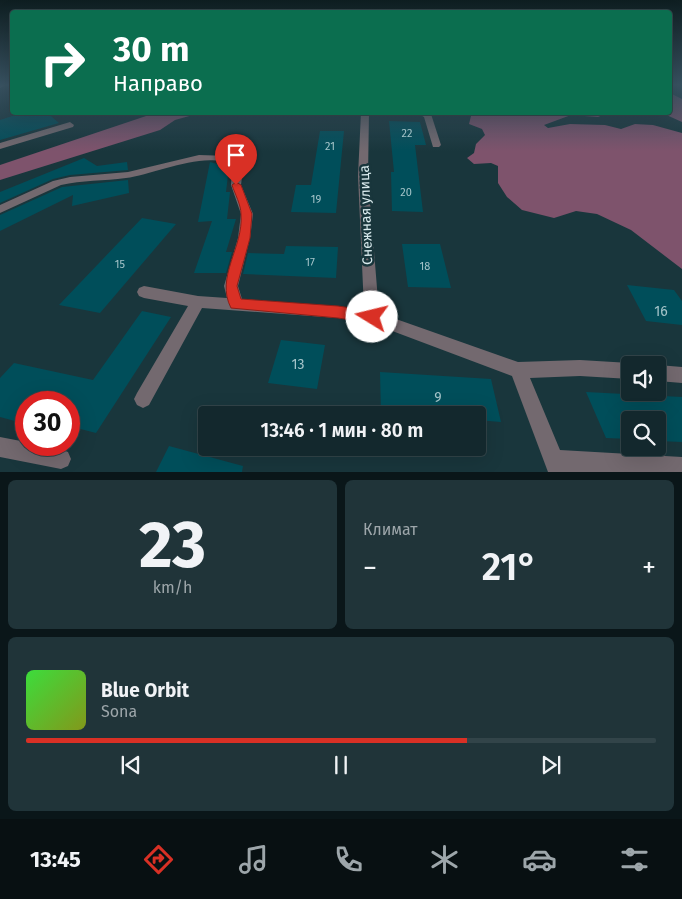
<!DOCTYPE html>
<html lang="ru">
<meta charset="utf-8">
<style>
:root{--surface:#13282d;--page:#203439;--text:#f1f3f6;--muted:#9da6aa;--line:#324449;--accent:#d93025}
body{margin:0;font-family:"Fira Sans",sans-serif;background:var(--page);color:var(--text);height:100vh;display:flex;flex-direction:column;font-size:19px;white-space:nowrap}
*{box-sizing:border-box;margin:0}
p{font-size:16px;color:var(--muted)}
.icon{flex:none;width:28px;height:28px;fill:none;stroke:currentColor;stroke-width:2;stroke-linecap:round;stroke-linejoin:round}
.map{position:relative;height:472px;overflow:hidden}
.drawer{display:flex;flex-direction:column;gap:8px;padding:8px;background:#0a1619;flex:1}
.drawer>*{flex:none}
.banner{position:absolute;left:10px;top:10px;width:662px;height:105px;border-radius:5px;box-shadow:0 5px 20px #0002,0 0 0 1px var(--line);background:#0b6e4f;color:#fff;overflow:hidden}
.fabs{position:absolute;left:621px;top:356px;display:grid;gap:10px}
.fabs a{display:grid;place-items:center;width:45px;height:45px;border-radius:5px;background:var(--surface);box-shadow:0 5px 20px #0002,0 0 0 1px var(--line);font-size:25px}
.speed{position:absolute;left:15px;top:391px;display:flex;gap:10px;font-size:25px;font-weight:700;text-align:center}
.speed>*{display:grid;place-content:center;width:65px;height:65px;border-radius:50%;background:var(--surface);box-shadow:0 5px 20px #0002,0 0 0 1px var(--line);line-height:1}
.speed .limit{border:8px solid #d22;background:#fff;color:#111}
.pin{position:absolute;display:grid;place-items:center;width:42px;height:42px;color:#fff;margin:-51px -21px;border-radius:50% 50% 50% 0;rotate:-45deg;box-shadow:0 0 5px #0007}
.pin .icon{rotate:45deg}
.me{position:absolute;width:55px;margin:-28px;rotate:279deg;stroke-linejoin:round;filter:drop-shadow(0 0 4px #0008)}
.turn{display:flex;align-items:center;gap:18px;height:105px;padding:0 20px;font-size:22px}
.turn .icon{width:65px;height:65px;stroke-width:2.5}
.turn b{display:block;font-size:35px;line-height:42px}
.big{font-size:38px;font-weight:600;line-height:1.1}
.drawer .tile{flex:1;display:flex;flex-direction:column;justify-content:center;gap:8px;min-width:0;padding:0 18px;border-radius:8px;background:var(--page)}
.drawer .dial{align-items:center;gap:0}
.dial b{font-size:65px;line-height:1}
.song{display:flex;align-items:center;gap:15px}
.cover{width:60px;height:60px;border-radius:8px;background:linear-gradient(135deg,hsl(120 70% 55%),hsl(70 70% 35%))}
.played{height:5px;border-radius:2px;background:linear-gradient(90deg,var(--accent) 70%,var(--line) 70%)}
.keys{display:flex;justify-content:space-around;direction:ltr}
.heat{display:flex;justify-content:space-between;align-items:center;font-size:28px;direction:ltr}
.drawer .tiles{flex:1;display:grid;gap:8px;grid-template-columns:1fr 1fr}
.tile:last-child{grid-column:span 2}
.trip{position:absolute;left:198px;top:406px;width:288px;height:50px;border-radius:5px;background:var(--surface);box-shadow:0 5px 20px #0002,0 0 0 1px var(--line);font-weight:600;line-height:50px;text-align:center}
.dock{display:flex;height:80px;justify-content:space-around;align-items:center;background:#081012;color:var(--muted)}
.dock .icon{width:35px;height:35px}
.dock .on{color:var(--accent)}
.dock b{font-size:22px;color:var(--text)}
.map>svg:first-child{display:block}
.forest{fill:#7e536c}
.building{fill:#004e5a}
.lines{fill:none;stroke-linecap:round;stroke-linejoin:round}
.minor{fill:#73696f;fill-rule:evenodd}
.route{fill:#d93025;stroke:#8d1f18}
.labels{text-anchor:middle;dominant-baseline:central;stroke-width:5;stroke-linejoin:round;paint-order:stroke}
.number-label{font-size:11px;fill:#a4c4c9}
.street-label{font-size:14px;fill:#daebee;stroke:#19363c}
.near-number-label{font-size:14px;fill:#a4c4c9}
</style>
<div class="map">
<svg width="682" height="472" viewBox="0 0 682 472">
<rect width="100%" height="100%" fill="#19363c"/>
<!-- forest -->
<g class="forest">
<path d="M 670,93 L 682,99 L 682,122 L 662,113 L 670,112 Z"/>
<path d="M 158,112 L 200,113 L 175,120 L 160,130 L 0,180 L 0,165 Z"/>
<path d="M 472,112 L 607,113 L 598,117 L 571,115 L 544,125 L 548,128 L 570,124 L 605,125 L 621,129 L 635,124 L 653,125 L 682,133 L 682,269 L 631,230 L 597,214 L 576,211 L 554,218 L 522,210 L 507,197 L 498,183 L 498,166 L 491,163 L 474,164 L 467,158 L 474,153 L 476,144 L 485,135 L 482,129 L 469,124 Z"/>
</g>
<!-- building -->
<g class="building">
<path d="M 25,112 L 46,112 L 59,123 L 0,140 L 0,120 Z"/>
<path d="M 389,121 L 420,122 L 426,145 L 415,145 L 423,212 L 392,211 L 391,172 L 394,172 Z"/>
<path d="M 320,131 L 344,131 L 336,213 L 291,212 L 296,185 L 311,185 Z"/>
<path d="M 84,158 L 97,166 L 127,162 L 128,170 L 70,175 L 53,179 L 0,203 L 0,192 Z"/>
<path d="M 210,162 L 229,167 L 226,192 L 230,192 L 227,219 L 236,219 L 226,252 L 232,252 L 226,273 L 194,273 L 212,221 L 198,222 Z"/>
<path d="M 128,180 L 129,193 L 72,206 L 73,195 L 0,231 L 0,215 L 62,187 Z"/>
<path d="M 142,218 L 176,224 L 100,313 L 59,305 Z"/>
<path d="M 402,244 L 440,244 L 451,288 L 408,287 Z"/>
<path d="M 286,246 L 338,247 L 336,278 L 243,274 L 248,253 L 284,254 Z"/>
<path d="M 627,285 L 674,290 L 682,301 L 682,325 L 646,321 Z"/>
<path d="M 142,311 L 171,317 L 96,433 L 69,426 L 69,402 L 26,402 L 26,424 L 0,417 L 0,378 L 14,363 L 93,380 Z"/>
<path d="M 281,340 L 325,345 L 317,389 L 268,383 Z"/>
<path d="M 380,372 L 491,379 L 501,422 L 476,420 L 476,415 L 381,415 Z"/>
<path d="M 586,392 L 682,397 L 682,442 L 658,441 L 658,420 L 630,420 L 630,439 L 606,438 Z"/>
<path d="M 169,446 L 243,466 L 242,472 L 156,472 Z"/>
</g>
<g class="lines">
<!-- minor -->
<g class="minor">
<path d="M 0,85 L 6,85 L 0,88 Z"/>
<path d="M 361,112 L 369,112 L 368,176 L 379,313 L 518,362 L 580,360 L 630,363 L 636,365 L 630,365 L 630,379 L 580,376 L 530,378 L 560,450 L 682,457 L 682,472 L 548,472 L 512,376 L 371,323 L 338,318 L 202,308 L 149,405 L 143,408 L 137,405 L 134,399 L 137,393 L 188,306 L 144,298 L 139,296 L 137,292 L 139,288 L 144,286 L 198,296 L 227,298 L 224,286 L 238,238 L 241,214 L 231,185 L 232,166 C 207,149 154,175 126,178 C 104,181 82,180 61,185 L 0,213 L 0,205 L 53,181 L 70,177 L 128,172 L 199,155 L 230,156 L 240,162 L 243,169 L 241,185 L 253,214 L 250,238 L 238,286 L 242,299 L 364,309 L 358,176 Z"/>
<path d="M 415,112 L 431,114 L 441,145 L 439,147 L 433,147 L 424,117 Z"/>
<path d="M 70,122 L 74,125 L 73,127 L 0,149 L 0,143 Z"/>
<path d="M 657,365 L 658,365 L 682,367 L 682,383 L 658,381 Z"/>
<path d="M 0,437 L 26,442 L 26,445 C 41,445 55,446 68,452 L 71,459 L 68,466 L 61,469 L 0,457 Z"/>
</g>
</g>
<!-- sky -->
<linearGradient id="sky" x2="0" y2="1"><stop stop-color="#0e1e21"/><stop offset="0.56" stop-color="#385261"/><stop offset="1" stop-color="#385261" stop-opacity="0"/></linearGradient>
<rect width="682" height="151" fill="url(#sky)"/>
<!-- route -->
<path class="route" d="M 236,182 L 241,185 L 252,214 L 250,238 L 237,286 L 241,299 L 338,306 L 372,311 L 377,313 L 379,317 L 377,321 L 372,323 L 338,318 L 231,308 C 215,277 244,247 241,214 C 241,205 235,194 232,185 Z"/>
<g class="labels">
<!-- number labels -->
<g class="number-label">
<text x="407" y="133">22</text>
<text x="330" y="146">21</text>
<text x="406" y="192">20</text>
<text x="316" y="199">19</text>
<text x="310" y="262">17</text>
<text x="120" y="264">15</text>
<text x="425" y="266">18</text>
</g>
<!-- street labels -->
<g class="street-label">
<text transform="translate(366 215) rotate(-92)">Снежная улица</text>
</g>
<!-- near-number labels -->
<g class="near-number-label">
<text x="661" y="311">16</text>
<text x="298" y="364">13</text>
<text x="438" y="397">9</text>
</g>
</g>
</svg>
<div class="fabs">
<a><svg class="icon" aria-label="sound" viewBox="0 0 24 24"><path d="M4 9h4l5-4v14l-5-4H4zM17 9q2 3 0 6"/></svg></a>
<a><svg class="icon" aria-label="search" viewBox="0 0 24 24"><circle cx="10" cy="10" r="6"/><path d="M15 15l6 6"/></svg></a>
</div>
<div class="speed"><div class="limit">30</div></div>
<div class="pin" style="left:236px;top:185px;background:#d93025"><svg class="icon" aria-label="arrive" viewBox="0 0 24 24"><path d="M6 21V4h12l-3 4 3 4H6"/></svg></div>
<svg class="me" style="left:372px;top:317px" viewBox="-20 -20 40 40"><circle r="19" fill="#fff"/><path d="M0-13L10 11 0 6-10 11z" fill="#d93025"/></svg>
<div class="trip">13:46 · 1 мин · 80 m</div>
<div class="banner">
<div class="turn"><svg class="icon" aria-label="right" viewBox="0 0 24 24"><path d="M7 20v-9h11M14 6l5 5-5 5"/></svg><div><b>30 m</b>Направо</div></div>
</div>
</div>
<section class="drawer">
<div class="tiles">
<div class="tile dial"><b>23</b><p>km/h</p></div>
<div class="tile"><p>Климат</p>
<div class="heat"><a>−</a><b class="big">21°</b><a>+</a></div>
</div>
<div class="tile">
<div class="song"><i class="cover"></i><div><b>Blue Orbit</b><p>Sona</p></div></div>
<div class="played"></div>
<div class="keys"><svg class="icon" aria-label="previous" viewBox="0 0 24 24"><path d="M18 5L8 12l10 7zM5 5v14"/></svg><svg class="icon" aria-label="pause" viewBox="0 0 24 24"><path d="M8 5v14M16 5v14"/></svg><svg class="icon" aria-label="next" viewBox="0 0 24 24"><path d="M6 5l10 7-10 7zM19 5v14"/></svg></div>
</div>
</div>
</section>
<nav class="dock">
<b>13:45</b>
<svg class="icon on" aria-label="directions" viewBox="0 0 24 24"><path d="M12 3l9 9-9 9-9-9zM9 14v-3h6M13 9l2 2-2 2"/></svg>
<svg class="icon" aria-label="music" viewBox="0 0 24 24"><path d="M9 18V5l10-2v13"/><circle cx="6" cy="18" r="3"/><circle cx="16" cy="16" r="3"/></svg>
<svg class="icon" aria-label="phone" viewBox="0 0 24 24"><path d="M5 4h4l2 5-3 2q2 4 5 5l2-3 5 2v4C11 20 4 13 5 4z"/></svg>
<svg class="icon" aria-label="climate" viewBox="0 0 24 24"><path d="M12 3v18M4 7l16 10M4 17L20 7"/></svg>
<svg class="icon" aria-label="car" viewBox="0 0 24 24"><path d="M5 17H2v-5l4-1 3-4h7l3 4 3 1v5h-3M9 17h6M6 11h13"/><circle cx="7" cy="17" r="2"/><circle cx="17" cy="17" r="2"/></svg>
<svg class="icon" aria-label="filters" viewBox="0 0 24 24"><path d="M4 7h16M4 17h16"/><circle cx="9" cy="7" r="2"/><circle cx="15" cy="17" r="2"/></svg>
</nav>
